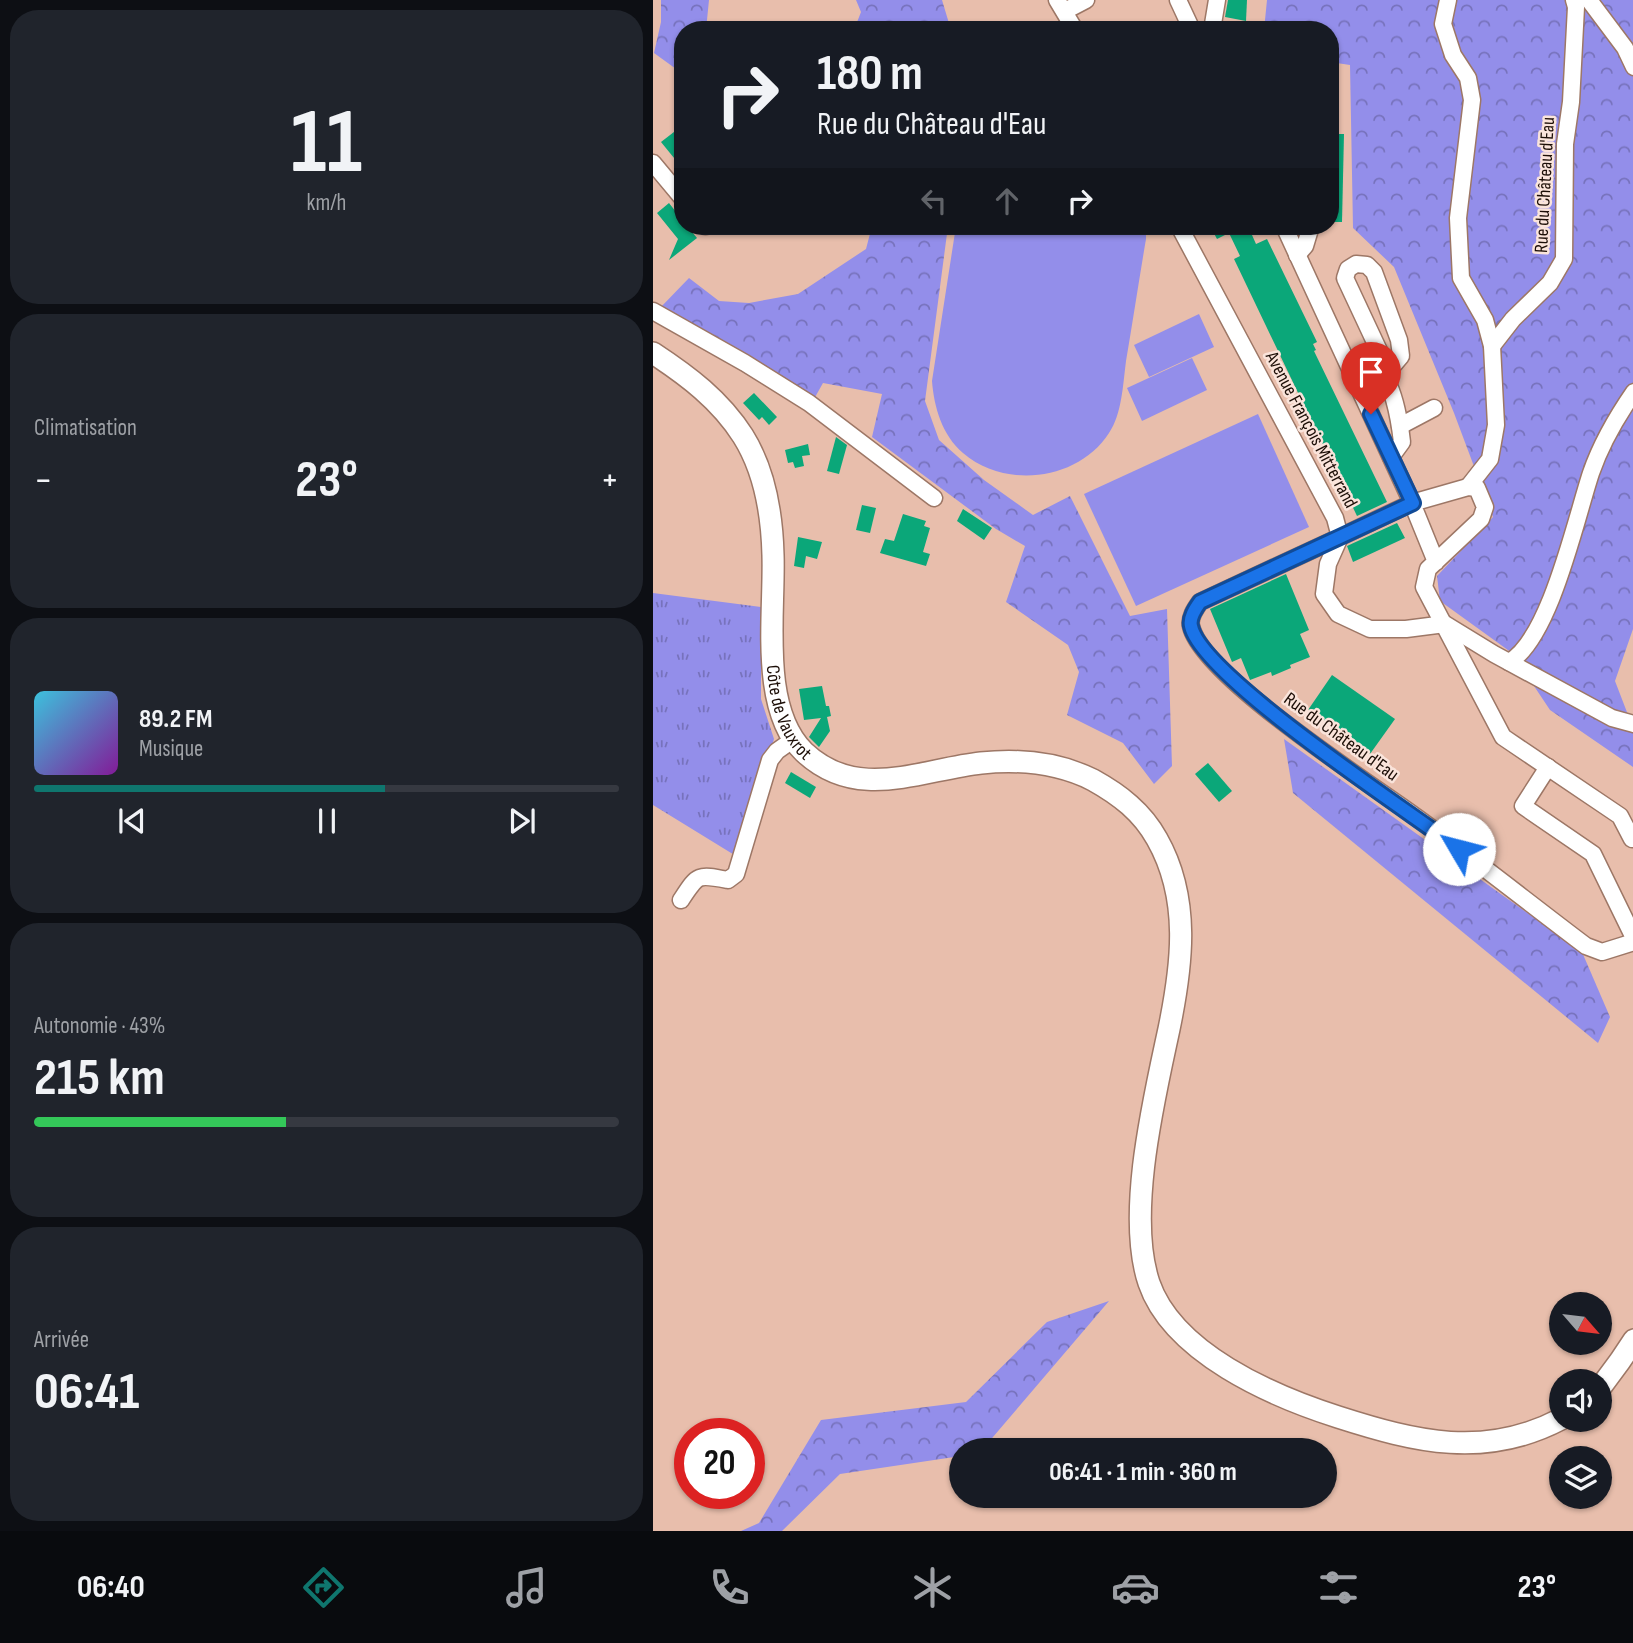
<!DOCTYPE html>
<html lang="fr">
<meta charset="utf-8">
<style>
:root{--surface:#171b24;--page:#20242c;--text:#f1f3f6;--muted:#9ea1a6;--line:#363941;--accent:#0f766e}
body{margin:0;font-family:"Sofia Sans Condensed",sans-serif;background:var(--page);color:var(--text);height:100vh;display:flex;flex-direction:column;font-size:26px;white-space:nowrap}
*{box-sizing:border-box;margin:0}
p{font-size:23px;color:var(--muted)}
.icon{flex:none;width:38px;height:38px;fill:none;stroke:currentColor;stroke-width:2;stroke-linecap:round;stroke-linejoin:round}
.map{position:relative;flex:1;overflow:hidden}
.details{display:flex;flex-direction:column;gap:10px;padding:10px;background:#0d0f14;width:653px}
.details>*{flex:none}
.top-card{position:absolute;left:21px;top:21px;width:665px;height:214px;border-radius:28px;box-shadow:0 2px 5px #0004;background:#171b24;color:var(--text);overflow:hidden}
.needle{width:46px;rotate:118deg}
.tools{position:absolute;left:896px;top:1292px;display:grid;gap:14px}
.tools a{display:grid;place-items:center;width:63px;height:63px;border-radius:50%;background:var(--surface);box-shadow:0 2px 5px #0004;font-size:35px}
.speed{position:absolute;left:21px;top:1418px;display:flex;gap:14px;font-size:35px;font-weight:700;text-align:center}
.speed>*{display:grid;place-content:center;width:91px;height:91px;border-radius:50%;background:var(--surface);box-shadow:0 2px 5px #0004;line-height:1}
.speed .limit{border:10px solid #d22;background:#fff;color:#111}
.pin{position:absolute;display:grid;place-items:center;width:60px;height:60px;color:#fff;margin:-72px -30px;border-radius:50% 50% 50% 0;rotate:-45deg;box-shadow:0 0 7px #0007}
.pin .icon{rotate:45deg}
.me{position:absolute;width:77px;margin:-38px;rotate:307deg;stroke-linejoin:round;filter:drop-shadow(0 0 5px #0008)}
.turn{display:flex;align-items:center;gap:24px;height:147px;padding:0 28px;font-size:32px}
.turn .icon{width:91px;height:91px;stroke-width:2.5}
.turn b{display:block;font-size:49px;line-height:60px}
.lanes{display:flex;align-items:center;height:66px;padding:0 28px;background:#0003;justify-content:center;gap:35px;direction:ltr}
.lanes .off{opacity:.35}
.big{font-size:52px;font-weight:700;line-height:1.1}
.details .widget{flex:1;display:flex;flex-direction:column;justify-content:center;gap:10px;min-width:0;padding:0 24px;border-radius:28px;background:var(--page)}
.details .dial{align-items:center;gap:0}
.dial b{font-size:91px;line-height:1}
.song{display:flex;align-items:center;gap:21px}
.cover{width:84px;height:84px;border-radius:10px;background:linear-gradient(135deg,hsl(190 70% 55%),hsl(290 70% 35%))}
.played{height:7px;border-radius:4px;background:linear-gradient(90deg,var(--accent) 60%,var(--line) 60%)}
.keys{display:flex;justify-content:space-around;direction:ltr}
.heat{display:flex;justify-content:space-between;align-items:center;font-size:38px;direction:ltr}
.charge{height:10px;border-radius:5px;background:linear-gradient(90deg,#34c759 43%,var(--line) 0)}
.trip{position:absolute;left:296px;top:1438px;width:388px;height:70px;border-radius:35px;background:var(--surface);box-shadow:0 2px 5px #0004;font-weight:700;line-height:70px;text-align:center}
.tab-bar{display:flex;height:112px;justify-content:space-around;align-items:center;background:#090b0e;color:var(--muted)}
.tab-bar .icon{width:49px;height:49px}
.tab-bar .on{color:var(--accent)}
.tab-bar b{font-size:32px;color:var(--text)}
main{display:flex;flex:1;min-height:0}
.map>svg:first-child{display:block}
.grass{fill:url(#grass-tufts)}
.forest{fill:url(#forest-crowns)}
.garden{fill:#938eea}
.building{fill:#0ba779}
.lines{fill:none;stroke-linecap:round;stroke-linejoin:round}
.minor-casing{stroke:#9d7766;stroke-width:19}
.major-casing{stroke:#9d7766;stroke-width:24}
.minor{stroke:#fff;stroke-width:16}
.major{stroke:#fff;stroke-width:21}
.route-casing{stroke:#114b97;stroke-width:18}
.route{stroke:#1a73e8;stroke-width:12}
.labels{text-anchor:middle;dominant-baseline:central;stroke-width:5;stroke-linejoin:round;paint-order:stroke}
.street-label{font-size:19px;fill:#1c0e07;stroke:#fae4db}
</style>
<main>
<section class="details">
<div class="widget dial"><b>11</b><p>km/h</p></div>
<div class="widget"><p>Climatisation</p>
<div class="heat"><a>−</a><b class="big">23°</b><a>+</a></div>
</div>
<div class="widget">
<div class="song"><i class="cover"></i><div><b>89.2 FM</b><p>Musique</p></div></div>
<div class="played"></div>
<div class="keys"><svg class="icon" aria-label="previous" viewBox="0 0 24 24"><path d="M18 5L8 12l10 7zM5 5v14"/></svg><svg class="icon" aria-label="pause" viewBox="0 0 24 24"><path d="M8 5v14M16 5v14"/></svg><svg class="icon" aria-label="next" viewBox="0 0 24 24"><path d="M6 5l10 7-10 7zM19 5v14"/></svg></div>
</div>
<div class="widget"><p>Autonomie · 43%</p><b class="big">215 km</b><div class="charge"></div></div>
<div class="widget"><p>Arrivée</p><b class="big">06:41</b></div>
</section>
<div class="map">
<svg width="981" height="1531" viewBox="0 0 981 1531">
<defs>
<pattern id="grass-tufts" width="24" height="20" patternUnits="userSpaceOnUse" patternTransform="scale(1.75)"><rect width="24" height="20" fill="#938eea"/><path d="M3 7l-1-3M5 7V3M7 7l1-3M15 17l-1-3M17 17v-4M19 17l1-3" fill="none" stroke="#7772bc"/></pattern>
<pattern id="forest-crowns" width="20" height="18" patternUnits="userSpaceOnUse" patternTransform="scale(1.75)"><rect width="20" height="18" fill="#938eea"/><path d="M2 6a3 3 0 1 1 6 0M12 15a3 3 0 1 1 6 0" fill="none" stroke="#7772bc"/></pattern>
</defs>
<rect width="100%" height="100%" fill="#e8beac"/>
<!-- grass -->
<path class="grass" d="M 0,593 L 108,607 L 108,699 L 121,739 L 83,856 L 0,805 Z"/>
<!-- forest -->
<g class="forest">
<path d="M 8,0 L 56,0 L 53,30 L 30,30 L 30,74 L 1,53 L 8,22 Z"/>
<path d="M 203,0 L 289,0 L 298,30 L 201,30 L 208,12 Z"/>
<path d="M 614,0 L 980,0 L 981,626 L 962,681 L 977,720 L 980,721 L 980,767 L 897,710 L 859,653 L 787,601 L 784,576 L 840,517 L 801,413 L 741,267 L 700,228 L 697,65 L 677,62 L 677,30 L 611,30 Z"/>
<path d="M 219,226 L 295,226 L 272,401 L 286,440 L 331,480 L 380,515 L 417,496 L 477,616 L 514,609 L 519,766 L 501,784 L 470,743 L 414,715 L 426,672 L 415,645 L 353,602 L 372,546 L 343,529 L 219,437 L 229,394 L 170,383 L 161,399 L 7,308 L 36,278 L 66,301 L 96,303 L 145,294 L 213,249 Z"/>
<path d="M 631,739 L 929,952 L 957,1017 L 945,1043 L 640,793 Z"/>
<path d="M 456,1301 L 328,1451 L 308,1451 L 308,1456 L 187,1474 L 129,1531 L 88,1531 L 106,1523 L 168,1420 L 313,1402 L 394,1322 Z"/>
<path d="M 552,1496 L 626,1496 L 613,1508 Z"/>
</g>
<!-- garden -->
<g class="garden">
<path d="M 303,226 L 493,226 L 493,239 C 486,280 480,320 473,361 C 470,384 469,414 456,433 C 426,480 353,490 310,453 C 289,435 281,407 279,381 Z"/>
<path d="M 546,314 L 561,347 L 496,377 L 481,345 Z"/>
<path d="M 539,358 L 554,390 L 489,421 L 474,388 Z"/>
<path d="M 605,414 L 656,527 L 483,606 L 431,494 Z"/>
</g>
<!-- building -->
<g class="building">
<path d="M 575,0 L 594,0 L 593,21 L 572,17 Z"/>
<path d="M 30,125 L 30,169 L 8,142 Z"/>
<path d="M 677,134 L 691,134 L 689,222 L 677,222 Z"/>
<path d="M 16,203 L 30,221 L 30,226 L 34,226 L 44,238 L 16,260 L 25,239 L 4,213 Z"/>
<path d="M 557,226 L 595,226 L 603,244 L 614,239 L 664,342 L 660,344 L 663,350 L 661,351 L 734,502 L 704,516 L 581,259 L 587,256 L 576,233 L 564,239 Z"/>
<path d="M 101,393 L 124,417 L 116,425 L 109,417 L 106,420 L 90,403 Z"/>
<path d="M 183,437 L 194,445 L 186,474 L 174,471 Z"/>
<path d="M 155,444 L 157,455 L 149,456 L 151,466 L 142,468 L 140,462 L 135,463 L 132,450 Z"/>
<path d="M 209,505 L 223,508 L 217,533 L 203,530 Z"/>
<path d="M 310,509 L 339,528 L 331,540 L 304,521 Z"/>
<path d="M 250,514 L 273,521 L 271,526 L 277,528 L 270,552 L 277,554 L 273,566 L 227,553 L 232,539 L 241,541 Z"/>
<path d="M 744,523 L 752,538 L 700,562 L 694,546 Z"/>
<path d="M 145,537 L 169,542 L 164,559 L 153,556 L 151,568 L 141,566 Z"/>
<path d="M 633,574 L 656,630 L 647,634 L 657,657 L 637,665 L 638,668 L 619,676 L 618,672 L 597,680 L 588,658 L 579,662 L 557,609 Z"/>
<path d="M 679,675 L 742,719 L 717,754 L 655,710 Z"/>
<path d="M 169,686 L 173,706 L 176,706 L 178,716 L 174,717 L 177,731 L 166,747 L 156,737 L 168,718 L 151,720 L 146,689 Z"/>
<path d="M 555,763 L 579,791 L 566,802 L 542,774 Z"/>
<path d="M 138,772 L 163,787 L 157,798 L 132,783 Z"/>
</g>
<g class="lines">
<!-- minor casing -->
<g class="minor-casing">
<g id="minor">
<path d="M 404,0 L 422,30"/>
<path d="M 525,0 L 539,30"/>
<path d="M 795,0 L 790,24 L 800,55 L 815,78 L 819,100 L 805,218 L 808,278 L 832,320 L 839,346 L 843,425 L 837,459 L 815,487"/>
<path d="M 936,0 L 972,48 L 981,67"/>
<path d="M 412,11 L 433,0"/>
<path d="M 559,30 L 564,0"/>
<path d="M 0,163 L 30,199"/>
<path d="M 52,226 L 53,226"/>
<path d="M 526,226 L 682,518 L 687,537 L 759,503 L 631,226"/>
<path d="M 644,255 L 652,246 L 658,226"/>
<path d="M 0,311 L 92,363 L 156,403 L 281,498"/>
<path d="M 839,346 L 860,319 L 897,283 L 911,259 L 912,144 L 918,102 L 923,7 L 921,0"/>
<path d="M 698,371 C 705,369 713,366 720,368 C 740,372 747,425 749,442 L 738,457"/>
<path d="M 731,376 L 748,356 L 746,340 L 721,272 L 714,265 L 703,264 L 695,269 L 692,278 L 735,370"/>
<path d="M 747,426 L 781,408"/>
<path d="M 687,537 L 547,602 C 542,609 536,618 538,626 C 548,675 718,784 763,817 C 821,859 876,903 933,946 L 949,952 L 981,942"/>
<path d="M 687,537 L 675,564 L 671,594 L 685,614 L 717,629 L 753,629 L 792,624 L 841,654 L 959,718 L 981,724"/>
<path d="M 783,562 L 759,503 L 815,487 L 824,488 L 832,507 L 828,519 L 775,569 L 771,587 L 850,737 L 967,816 L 979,839"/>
<path d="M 856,662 C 897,639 923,518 938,473 C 948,444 963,418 981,392"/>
<path d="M 895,767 L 870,806 L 940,854 L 981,938"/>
<path d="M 28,900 C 45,874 44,874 75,880 L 83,874 L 117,760 L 124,751 L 141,739"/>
</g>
</g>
<!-- major casing -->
<g class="major-casing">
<g id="major">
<path id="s1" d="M 0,353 C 35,376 67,400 90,436 C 112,471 119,515 120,555 C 122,613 106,708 151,752 C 204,802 266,770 328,763 C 366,759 406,763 440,780 C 467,795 489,812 504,839 C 538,899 529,966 516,1029 C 501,1099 473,1215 496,1283 C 520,1353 619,1396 685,1417 C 763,1442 832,1459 908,1419"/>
<path d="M 947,1388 L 967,1361 L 981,1340"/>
</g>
</g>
<!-- minor -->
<use href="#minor" class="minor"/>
<!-- major -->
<use href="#major" class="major"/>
</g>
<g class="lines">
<!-- route casing -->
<g class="route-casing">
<path id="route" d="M 718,414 L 760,503 L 547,602 C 542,609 536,618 538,626 C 548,676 757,812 806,849"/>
</g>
<!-- route -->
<use href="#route" class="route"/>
</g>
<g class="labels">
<!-- street labels -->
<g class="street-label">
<text transform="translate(892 185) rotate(-87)">Rue du Château d'Eau</text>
<text transform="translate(658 430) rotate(62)">Avenue François Mitterrand</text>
<text stroke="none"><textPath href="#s1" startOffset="408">Côte de Vauxrot</textPath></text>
<text transform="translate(688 737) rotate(36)">Rue du Château d'Eau</text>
</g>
</g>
</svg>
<div class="tools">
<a><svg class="needle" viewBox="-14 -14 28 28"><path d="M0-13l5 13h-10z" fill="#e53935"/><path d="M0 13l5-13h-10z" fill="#9ea1a6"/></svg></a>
<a><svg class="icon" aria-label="sound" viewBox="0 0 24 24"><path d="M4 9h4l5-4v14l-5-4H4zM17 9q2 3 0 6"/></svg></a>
<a><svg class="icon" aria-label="layers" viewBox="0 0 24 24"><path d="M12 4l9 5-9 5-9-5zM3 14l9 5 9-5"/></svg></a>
</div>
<div class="speed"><div class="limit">20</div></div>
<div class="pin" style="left:718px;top:414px;background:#d93025"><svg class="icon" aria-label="arrive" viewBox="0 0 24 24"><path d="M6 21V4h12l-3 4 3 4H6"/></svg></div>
<svg class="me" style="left:806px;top:849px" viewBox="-20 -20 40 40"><circle r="19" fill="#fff"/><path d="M0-13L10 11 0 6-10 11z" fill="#1a73e8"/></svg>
<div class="trip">06:41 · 1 min · 360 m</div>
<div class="top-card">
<div class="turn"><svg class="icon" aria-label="right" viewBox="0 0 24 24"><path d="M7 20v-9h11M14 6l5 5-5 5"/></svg><div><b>180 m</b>Rue du Château d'Eau</div></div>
<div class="lanes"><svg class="icon off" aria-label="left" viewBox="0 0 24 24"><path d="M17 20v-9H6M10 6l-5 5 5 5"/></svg><svg class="icon off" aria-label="ahead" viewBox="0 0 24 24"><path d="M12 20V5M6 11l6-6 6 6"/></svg><svg class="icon" aria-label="right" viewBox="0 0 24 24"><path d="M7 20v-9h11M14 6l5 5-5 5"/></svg></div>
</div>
</div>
</main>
<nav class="tab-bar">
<b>06:40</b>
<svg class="icon on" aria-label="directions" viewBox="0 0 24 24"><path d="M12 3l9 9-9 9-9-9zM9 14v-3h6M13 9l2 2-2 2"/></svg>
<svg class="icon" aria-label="music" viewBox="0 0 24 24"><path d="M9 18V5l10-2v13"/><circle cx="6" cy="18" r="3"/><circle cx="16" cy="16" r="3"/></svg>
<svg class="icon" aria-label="phone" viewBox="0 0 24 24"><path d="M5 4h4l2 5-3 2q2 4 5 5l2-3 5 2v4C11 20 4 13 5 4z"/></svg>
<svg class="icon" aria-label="climate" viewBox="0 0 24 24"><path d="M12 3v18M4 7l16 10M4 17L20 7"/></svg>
<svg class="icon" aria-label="car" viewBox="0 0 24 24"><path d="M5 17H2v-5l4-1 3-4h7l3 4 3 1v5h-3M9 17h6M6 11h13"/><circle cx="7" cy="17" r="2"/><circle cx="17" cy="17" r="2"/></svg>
<svg class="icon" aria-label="filters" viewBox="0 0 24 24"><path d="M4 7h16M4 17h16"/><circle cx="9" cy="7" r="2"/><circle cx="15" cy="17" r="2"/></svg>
<b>23°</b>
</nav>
